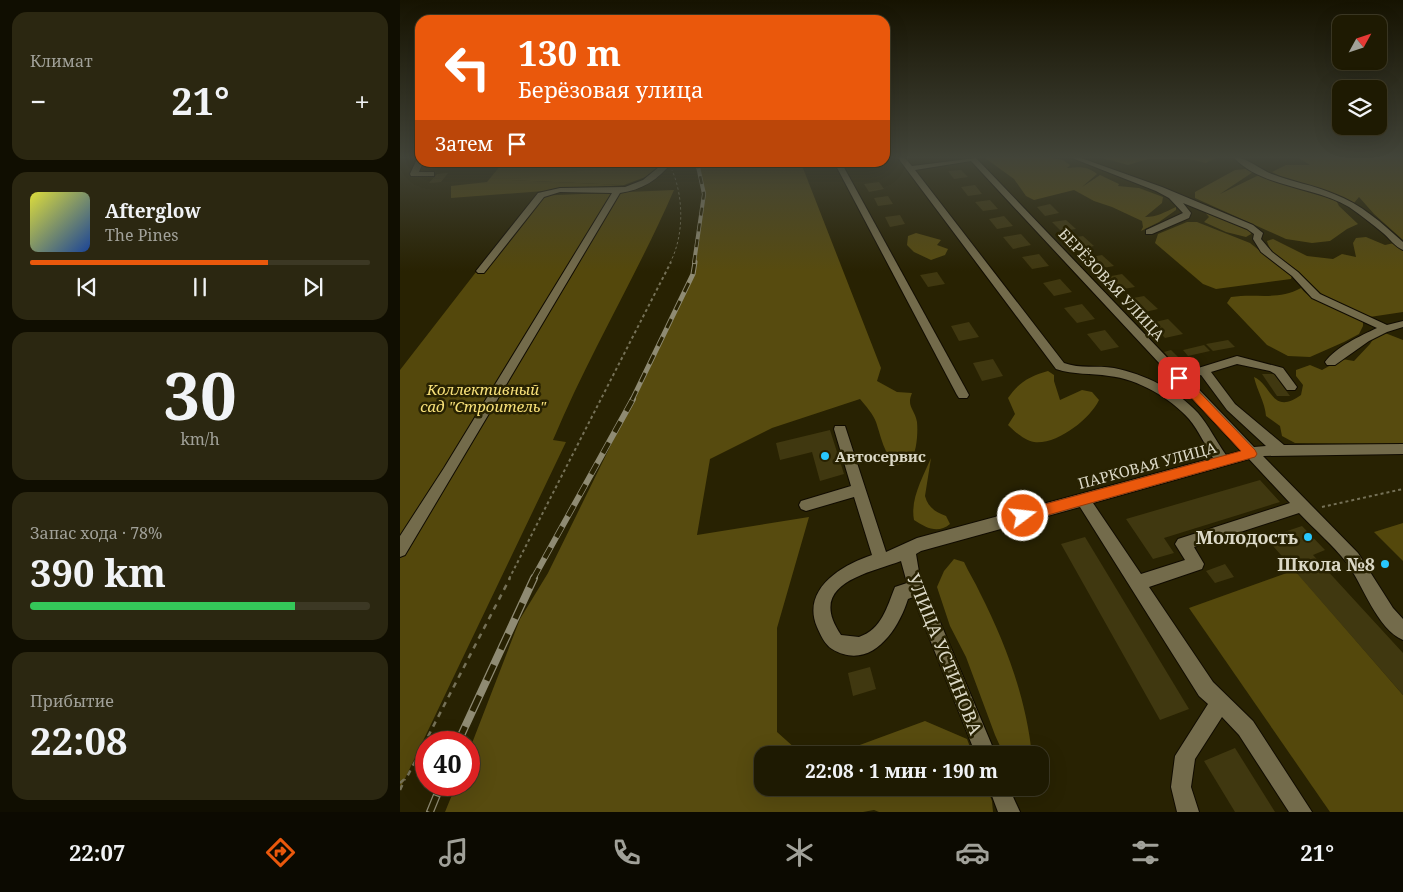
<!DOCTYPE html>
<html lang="ru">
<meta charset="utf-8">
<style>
:root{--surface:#1e1a02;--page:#2b2711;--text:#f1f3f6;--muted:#a1a199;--line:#3c3824;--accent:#ea580c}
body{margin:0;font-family:"Noto Serif",serif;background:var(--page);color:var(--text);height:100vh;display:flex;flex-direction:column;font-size:19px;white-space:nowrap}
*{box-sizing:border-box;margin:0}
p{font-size:16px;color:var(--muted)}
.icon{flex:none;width:28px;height:28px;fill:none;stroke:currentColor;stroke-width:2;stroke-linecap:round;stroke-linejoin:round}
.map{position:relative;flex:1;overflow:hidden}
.details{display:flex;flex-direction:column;gap:12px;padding:12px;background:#100e01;width:400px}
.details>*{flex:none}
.top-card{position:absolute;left:15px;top:15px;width:475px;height:152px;border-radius:15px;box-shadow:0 5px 20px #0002,0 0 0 1px var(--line);background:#ea580c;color:#fff;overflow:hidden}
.needle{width:32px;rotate:50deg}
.tools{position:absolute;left:932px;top:15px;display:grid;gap:10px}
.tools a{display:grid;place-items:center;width:55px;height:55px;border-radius:10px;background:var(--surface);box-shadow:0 5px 20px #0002,0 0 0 1px var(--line);font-size:25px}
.speed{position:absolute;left:15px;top:731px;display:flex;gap:10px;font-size:25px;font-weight:700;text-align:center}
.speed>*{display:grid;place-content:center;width:65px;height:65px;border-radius:50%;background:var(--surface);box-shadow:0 5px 20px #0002,0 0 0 1px var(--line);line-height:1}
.speed .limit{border:8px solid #d22;background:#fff;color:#111}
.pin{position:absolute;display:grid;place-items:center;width:42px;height:42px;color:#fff;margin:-21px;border-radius:10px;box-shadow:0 2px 8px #0006}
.me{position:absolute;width:55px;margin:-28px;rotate:75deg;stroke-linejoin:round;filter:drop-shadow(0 0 4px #0008)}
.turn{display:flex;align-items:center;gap:18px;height:105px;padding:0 20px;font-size:22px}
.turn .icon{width:65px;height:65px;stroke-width:2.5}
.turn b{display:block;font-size:35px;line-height:42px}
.then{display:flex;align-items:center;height:48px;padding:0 20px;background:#0003;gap:10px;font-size:19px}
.big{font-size:38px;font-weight:700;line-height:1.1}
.details .card{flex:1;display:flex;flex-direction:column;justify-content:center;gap:8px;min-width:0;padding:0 18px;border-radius:15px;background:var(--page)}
.details .dial{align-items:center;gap:0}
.dial b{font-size:65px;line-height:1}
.song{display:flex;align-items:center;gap:15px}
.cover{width:60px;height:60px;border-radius:8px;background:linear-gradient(135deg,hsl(60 70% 55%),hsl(220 70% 35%))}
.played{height:5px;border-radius:2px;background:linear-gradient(90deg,var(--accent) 70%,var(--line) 70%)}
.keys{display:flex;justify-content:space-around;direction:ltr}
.heat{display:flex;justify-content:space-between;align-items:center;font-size:28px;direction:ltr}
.charge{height:8px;border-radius:4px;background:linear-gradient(90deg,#34c759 78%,var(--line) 0)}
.trip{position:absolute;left:354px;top:746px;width:295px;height:50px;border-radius:15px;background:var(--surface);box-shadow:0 5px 20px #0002,0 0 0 1px var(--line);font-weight:700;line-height:50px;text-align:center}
.menu{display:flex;height:80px;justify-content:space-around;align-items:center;background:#0c0a01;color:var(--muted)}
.menu .icon{width:35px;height:35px}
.menu .on{color:var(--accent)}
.menu b{font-size:22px;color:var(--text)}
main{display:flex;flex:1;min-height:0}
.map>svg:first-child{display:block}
.green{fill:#54480c}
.forest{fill:#574b0f}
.building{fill:#403810}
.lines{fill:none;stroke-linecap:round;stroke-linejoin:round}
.minor-casing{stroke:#100b00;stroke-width:2}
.path-far2{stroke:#757157;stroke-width:1;stroke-dasharray:2.5 2.5;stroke-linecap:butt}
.path-far1{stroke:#757157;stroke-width:2;stroke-dasharray:3 3;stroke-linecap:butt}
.path{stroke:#757157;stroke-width:2.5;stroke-dasharray:5.5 5.5;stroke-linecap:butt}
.minor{fill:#736b4b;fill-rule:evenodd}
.rail-far3-casing{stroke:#8f8b73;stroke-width:4}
.rail-far2-casing{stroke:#8f8b73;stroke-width:5}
.rail-far1-casing{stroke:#8f8b73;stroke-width:6}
.rail-casing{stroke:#8f8b73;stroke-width:8}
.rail-far3{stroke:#282202;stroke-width:2.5;stroke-dasharray:8;stroke-linecap:butt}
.rail-far2{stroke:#282202;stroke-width:3;stroke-dasharray:10;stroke-linecap:butt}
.rail-far1{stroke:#282202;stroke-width:4.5;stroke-dasharray:12;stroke-linecap:butt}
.rail{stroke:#282202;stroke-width:5.5;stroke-dasharray:17;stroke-linecap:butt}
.route{fill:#ea580c;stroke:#983908}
.poi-dot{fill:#28c8ff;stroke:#282202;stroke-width:2}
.labels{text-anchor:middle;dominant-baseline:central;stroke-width:5;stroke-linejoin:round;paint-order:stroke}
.street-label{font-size:15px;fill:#dbd8c6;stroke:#282202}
.park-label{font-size:15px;font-style:italic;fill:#f8e179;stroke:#282202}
.poi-label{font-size:15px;font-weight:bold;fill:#dbd8c6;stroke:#282202;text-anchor:start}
.near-poi-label{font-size:18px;font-weight:bold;fill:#dbd8c6;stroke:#282202;text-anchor:end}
.near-street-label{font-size:18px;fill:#dbd8c6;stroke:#282202}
</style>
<main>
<section class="details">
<div class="card"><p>Климат</p>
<div class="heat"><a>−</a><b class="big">21°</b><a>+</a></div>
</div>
<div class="card">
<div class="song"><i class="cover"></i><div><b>Afterglow</b><p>The Pines</p></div></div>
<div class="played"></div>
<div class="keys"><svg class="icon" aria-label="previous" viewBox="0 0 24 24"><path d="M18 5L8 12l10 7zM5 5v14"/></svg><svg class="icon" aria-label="pause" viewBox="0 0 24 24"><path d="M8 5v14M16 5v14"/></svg><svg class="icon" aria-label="next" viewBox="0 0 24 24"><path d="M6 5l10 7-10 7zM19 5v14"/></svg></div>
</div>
<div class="card dial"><b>30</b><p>km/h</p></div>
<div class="card"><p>Запас хода · 78%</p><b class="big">390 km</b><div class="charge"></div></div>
<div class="card"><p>Прибытие</p><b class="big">22:08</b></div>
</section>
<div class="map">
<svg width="1003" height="812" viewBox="0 0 1003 812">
<rect width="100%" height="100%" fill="#282202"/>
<!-- green -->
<g class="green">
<path d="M 122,162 L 230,162 L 233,164 L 111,180 L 224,185 L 51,198 L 51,186 L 87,182 L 101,165 Z"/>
<path d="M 274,190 C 237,275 189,354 153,440 L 166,442 L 0,789 L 0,370 L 135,196 Z"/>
<path d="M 1003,523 L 1003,561 L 974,532 Z"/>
<path d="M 895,570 L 1003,695 L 1003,812 L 930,812 L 789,608 Z"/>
</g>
<!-- forest -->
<g class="forest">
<path d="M 585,158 L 652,158 L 663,160 L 670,165 L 667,168 C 680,167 687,166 697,174 L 682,187 L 700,175 L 719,184 L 718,186 L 739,188 L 763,197 L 762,203 L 745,217 C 757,217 765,212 776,207 L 776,210 L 759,222 L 741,231 L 743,227 L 742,221 L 712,207 L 694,201 L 674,190 L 634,200 L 626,196 L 614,179 Z"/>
<path d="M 702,158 L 816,158 L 806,163 L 789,159 L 748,159 L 728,165 Z"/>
<path d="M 899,158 L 1003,158 L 1003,240 L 974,214 L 959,197 L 954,203 L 888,180 L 872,172 L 886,165 L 910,165 Z"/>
<path d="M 230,163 L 262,163 L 248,176 L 224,185 L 107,180 L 232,164 Z"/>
<path d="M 297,163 L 401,163 L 481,368 L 477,381 L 497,392 L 512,393 C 506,407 515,409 517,422 C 518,432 517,453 510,461 C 506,465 500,464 495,465 C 483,450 482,440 476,422 C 473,414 466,406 460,399 L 372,428 L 310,459 L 297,535 L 409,517 L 377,628 L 377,732 L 396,749 L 457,746 L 525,721 L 567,739 L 573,755 L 362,755 L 362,788 L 587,788 L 592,801 L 593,812 L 479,812 L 474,810 L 463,812 L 45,812 L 56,785 L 69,785 L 69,751 L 120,619 L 148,573 L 237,392 L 292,274 L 304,194 Z"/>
<path d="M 846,169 L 853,170 L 853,172 L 820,194 L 861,174 L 936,200 L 939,206 L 958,224 L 947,229 L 930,241 L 912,243 L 886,239 L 795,198 L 795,192 L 835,170 Z"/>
<path d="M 803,210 C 819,220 835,222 850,230 L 851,234 L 846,237 L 826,232 L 804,222 L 809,217 Z"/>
<path d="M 787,222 L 797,222 L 850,243 L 892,276 L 891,279 L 816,289 L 803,284 L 755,243 L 758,234 Z"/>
<path d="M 516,233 L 541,240 L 537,245 L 548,249 L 545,255 L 531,260 L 514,252 L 507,245 L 508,236 Z"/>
<path d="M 966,237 L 985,245 L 994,243 L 1003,251 L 1003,312 L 963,318 L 963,326 L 959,334 L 944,342 L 910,357 L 888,356 L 867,345 L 827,303 L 831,297 C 857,293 877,301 901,288 C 909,298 915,300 927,299 C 917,290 908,280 898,271 C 886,261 871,257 867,241 L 873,239 L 907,256 L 933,259 L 942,254 L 956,257 L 953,243 L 956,238 Z"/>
<path d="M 985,333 L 1003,340 L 1003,444 L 895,443 L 882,436 L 880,426 L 866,416 C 865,402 857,391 854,377 C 872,385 872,416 901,395 L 903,385 L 896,376 L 896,370 L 910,365 L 922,370 L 942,359 L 954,361 L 970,344 L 975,336 Z"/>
<path d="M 648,371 L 654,375 L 654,381 L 660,400 L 682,390 L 692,392 L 699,400 C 690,419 657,445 634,442 C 625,441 614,431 608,425 L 615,414 L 608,398 C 619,382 630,376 648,371 Z"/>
<path d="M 531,458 L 525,496 C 528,507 535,512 546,516 L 550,524 C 538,534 526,528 514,520 C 510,499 523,477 531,458 Z"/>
<path d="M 554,559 L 564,562 C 569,573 575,582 580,593 C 606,644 626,698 632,755 L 604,755 L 595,735 L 566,657 L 550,626 L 537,587 L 544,571 Z"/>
</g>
<!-- building -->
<g class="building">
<path d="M 561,170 L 568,177 L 554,179 L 548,171 Z"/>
<path d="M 48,173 L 41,182 L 29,183 L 37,174 Z"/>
<path d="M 479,182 L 484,189 L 469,192 L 464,184 Z"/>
<path d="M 575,185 L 582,194 L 568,196 L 561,187 Z"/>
<path d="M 488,196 L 493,204 L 478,206 L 474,198 Z"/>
<path d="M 590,200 L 598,209 L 583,211 L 575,202 Z"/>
<path d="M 650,204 L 659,213 L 645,216 L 637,207 Z"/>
<path d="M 500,215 L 505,224 L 490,227 L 485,217 Z"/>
<path d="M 604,216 L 613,226 L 597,229 L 589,219 Z"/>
<path d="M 666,220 L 676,229 L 661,231 L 652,222 Z"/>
<path d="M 621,234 L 631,245 L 613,249 L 603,237 Z"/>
<path d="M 683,236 L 694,246 L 679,249 L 669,238 Z"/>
<path d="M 639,254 L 649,266 L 632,269 L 622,257 Z"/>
<path d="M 702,255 L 714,266 L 698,269 L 686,258 Z"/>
<path d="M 537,272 L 545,284 L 528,287 L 520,275 Z"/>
<path d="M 722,274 L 735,287 L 718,290 L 706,277 Z"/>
<path d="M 660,279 L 672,292 L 654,296 L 643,283 Z"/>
<path d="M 744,296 L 758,309 L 741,313 L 728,299 Z"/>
<path d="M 682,304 L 695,319 L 677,323 L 664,308 Z"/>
<path d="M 768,319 L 783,334 L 765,338 L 751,323 Z"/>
<path d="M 569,322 L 579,337 L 559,341 L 551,326 Z"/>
<path d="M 705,330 L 719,347 L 701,351 L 687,334 Z"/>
<path d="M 828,340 L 835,347 L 813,351 L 806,344 Z"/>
<path d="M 804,345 L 810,351 L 788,356 L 783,350 Z"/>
<path d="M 771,350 L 784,363 L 776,365 L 764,352 Z"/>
<path d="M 593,359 L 603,376 L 582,381 L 573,363 Z"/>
<path d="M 862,374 L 874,374 L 890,396 L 877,396 Z"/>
<path d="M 430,430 L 444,474 L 420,481 L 412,452 L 380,460 L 376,443 Z"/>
<path d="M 860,480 L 880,502 L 764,538 L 774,553 L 753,559 L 726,519 Z"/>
<path d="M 902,526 L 925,550 L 913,555 L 1003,653 L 1003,695 L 866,538 Z"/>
<path d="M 685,537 L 789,709 L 760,720 L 661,544 Z"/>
<path d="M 825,564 L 834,577 L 815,583 L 806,571 Z"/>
<path d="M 470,667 L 476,689 L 453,696 L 448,673 Z"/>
<path d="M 835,748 L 875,812 L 835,812 L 804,761 Z"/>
</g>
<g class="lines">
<!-- minor casing -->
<g class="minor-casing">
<g id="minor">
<path d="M 498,158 L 505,158 L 512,166 L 576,158 L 782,373 L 837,356 L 883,368 L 897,387 L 895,390 L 887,390 L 875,374 L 870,371 L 837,364 L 811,372 L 835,404 L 884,445 L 1003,444 L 1003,454 L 863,456 L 958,553 L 993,608 L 1003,619 L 1003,640 C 977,629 963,585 947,563 C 933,545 915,530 899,513 L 794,547 L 804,564 L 802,569 L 749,587 L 813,682 L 853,721 L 912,812 L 889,812 L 839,735 L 822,717 L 795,759 L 791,787 L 799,812 L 777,812 L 771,787 L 775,756 L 808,704 L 799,696 L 680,507 L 521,551 L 516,554 L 519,572 L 596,755 L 576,755 L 513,597 L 508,599 C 498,631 470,672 432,649 C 425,645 420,634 417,627 C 401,589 442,565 472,555 L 454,497 L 406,511 L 401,509 L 399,505 L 401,501 L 451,486 L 434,429 L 435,426 L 445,426 L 446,429 L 486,552 L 517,538 L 813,458 C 805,445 799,431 789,419 C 770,398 738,379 709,376 C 691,373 674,375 656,369 ZM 571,161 L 841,451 L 826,455 C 816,441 809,426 798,413 C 777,390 744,374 714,368 C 697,365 680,369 664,363 L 515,170 ZM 801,375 L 827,410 L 866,446 L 854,447 L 789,379 ZM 849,459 L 890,503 L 778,539 L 775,544 L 785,560 L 741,574 L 693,503 ZM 501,561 L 507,583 L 495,587 C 487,607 482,629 459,637 L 441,635 C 406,584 466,574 501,561 Z"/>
<path d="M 672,158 L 681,158 L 762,187 L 853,225 L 863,233 L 861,239 L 872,252 L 898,272 L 920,294 L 987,325 L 1003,321 L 1003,327 L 987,332 L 969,341 L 935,365 L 927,365 L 925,362 C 936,347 960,336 977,328 L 912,298 L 892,276 L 861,252 L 853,239 L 854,234 L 847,229 L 783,203 L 791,213 L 789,218 L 752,234 L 746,234 L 746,230 L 783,213 L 769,198 L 756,191 Z"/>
<path d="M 834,158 C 846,156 860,170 872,174 C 892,182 914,185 934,194 C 961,204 982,223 1003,242 L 1003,250 C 995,247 989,238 983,233 C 972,224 961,215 949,207 C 914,186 863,188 834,158 Z"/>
<path d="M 17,159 L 20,159 L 20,162 L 23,162 L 19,172 L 34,172 L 34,176 L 11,176 L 10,174 Z"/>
<path d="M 265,162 L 272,162 C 258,180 242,190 220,193 L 5,555 L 0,557 L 0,536 L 44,468 L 212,193 L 160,192 L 144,197 L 84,273 L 78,273 L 76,271 L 138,193 L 160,188 L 225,187 L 243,180 Z"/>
<path d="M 434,162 L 441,162 L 569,395 L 567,398 L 559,398 L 557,395 Z"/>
<path d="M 589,788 L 609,788 L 620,812 L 598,812 Z"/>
</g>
</g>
<!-- path-far2 -->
<path class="path-far2" d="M 270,263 C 284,236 284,198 272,170"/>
<!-- path-far1 -->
<g class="path-far1">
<path d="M 922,507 L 1003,489"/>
<path d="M 109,579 L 271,262"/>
</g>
<!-- path -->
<g class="path">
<path d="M 0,783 L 7,777 L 110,578"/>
<path d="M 0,790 L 5,779"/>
</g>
<!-- minor -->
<use href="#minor" class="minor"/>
<!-- rail-far3 casing -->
<g class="rail-far3-casing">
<path id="rail-far3" d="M 294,263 L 304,194 L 297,162"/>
</g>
<!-- rail-far2 casing -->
<g class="rail-far2-casing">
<path id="rail-far2" d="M 232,400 L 293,274 L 295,262"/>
</g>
<!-- rail-far1 casing -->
<g class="rail-far1-casing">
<path id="rail-far1" d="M 133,579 L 233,399"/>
</g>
<!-- rail casing -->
<g class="rail-casing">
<g id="rail">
<path d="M 58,742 L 134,578"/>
<path d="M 30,812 L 41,785"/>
</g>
</g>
<!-- rail-far3 -->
<use href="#rail-far3" class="rail-far3"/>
<!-- rail-far2 -->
<use href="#rail-far2" class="rail-far2"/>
<!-- rail-far1 -->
<use href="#rail-far1" class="rail-far1"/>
<!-- rail -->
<use href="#rail" class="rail"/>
</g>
<!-- sky -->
<linearGradient id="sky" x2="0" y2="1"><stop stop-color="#161301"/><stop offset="0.58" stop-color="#424439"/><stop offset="1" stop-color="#424439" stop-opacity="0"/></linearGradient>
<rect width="1003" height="271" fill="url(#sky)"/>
<!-- route -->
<path class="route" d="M 779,374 L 783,375 L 855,450 L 857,454 L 855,457 L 623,522 L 618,520 L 616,516 L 618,512 L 623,510 L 841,451 L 775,380 L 774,378 Z"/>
<!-- markers -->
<g class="poi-dot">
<circle cx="425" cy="456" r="5"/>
<circle cx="908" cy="537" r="5"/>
<circle cx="985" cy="564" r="5"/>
</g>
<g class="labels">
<!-- street labels -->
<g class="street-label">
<text transform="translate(712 284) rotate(47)">БЕРЁЗОВАЯ УЛИЦА</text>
<text transform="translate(747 465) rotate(-15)">ПАРКОВАЯ УЛИЦА</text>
</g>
<!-- park labels -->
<g class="park-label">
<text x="83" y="389">Коллективный<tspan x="83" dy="17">сад "Строитель"</tspan></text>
</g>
<!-- poi labels -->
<g class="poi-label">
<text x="435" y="456">Автосервис</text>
</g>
<!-- near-poi labels -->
<g class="near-poi-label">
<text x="898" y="537">Молодость</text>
<text x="975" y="564">Школа №8</text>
</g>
<!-- near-street labels -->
<g class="near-street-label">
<text transform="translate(545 654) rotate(68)">УЛИЦА УСТИНОВА</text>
</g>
</g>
</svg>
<div class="tools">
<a><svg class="needle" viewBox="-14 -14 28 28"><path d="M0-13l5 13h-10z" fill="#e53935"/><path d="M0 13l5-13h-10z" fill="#a1a199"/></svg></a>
<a><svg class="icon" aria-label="layers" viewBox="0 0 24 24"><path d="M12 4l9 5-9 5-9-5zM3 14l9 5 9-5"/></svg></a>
</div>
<div class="speed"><div class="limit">40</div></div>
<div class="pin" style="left:779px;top:378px;background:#d93025"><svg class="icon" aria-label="arrive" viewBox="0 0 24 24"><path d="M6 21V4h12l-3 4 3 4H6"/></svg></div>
<svg class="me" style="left:623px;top:516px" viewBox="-20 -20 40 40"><circle r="17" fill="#ea580c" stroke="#fff" stroke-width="3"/><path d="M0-11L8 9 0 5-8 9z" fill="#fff"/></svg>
<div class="trip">22:08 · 1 мин · 190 m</div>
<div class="top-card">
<div class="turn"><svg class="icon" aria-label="left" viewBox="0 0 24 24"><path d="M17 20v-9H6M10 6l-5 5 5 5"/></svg><div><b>130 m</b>Берёзовая улица</div></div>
<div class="then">Затем<svg class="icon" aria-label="arrive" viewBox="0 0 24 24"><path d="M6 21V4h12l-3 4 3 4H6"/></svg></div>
</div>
</div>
</main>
<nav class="menu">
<b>22:07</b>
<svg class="icon on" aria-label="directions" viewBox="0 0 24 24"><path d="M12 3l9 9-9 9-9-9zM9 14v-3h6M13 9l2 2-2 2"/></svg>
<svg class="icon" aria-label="music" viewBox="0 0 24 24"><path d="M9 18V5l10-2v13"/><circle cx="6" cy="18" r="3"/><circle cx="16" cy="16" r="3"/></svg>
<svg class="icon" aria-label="phone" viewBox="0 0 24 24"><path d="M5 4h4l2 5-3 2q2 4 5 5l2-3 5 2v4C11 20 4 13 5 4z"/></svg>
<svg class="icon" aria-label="climate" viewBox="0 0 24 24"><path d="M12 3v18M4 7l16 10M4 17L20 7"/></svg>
<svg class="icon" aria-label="car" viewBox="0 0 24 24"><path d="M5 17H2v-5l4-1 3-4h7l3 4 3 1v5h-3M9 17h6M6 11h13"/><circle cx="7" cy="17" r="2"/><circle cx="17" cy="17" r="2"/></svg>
<svg class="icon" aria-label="filters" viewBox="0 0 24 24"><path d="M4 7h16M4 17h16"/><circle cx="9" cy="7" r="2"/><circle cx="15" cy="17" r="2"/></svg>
<b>21°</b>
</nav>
